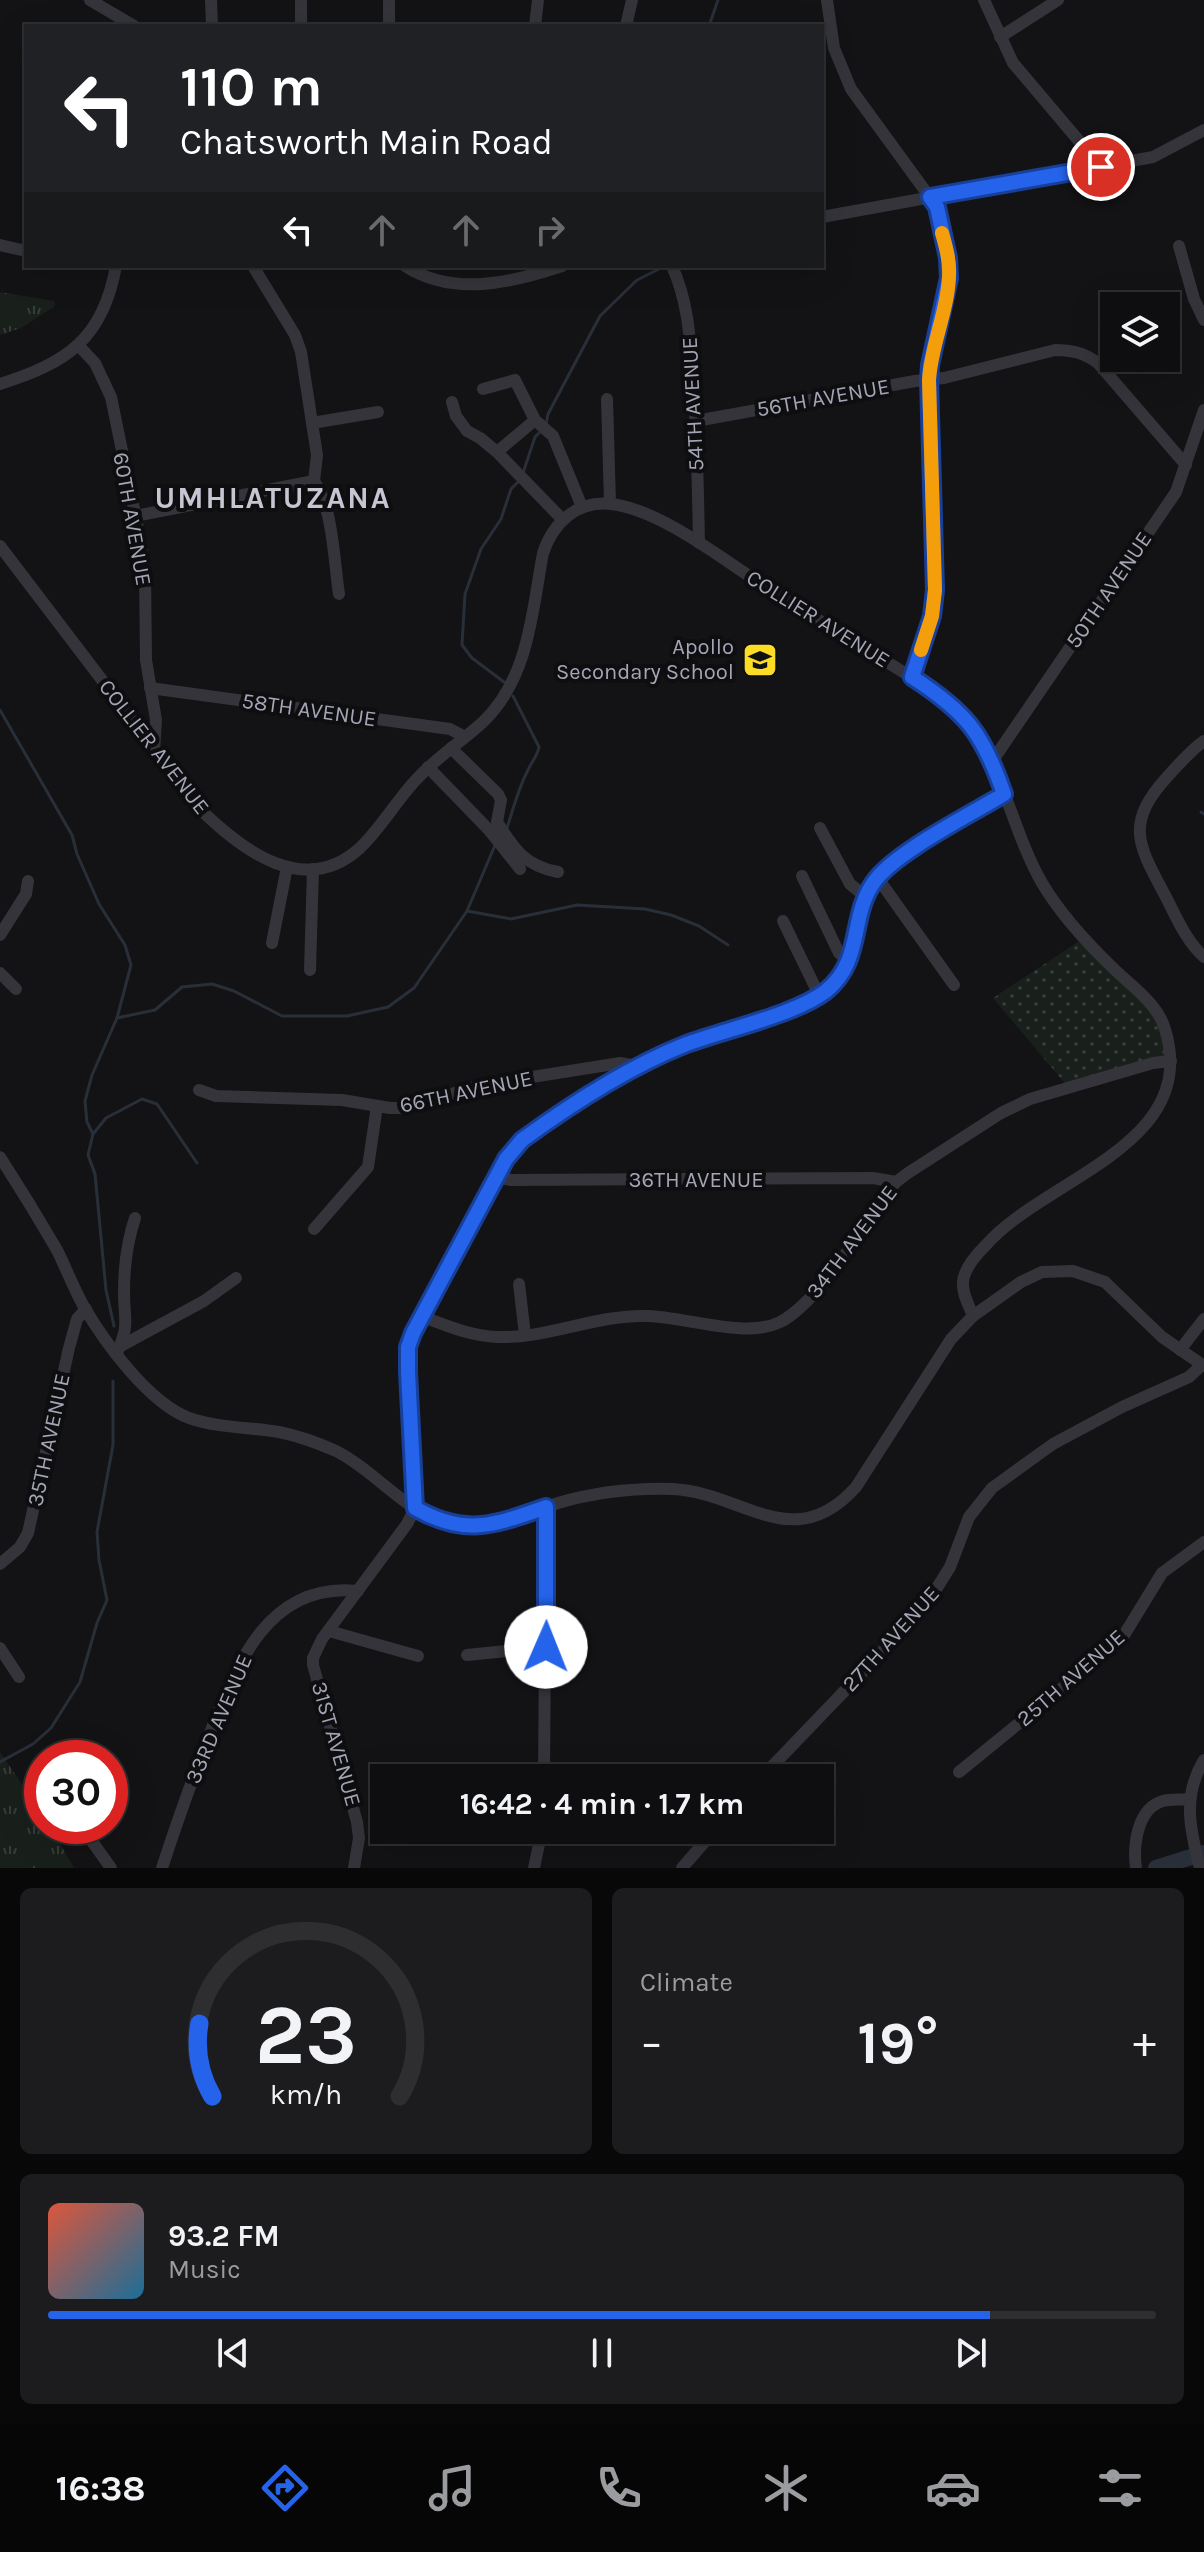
<!DOCTYPE html>
<meta charset="utf-8">
<style>
:root{--surface:#0e0e10;--page:#1c1c1e;--text:#f1f3f6;--muted:#9b9c9f;--line:#2e2e30;--accent:#2563eb}
body{margin:0;font-family:Karla,sans-serif;background:var(--page);color:var(--text);height:100vh;display:flex;flex-direction:column;font-size:30px;white-space:nowrap}
*{box-sizing:border-box;margin:0}
p{font-size:26px;color:var(--muted)}
.icon{flex:none;width:44px;height:44px;fill:none;stroke:currentColor;stroke-width:2;stroke-linecap:round;stroke-linejoin:round}
.map{position:relative;height:1868px;overflow:hidden}
.drawer{display:flex;flex-direction:column;gap:20px;padding:20px;background:#080809;flex:1}
.drawer>*{flex:none}
.hud{position:absolute;left:24px;top:24px;width:800px;height:244px;border-radius:0px;box-shadow:0 8px 32px #0002,0 0 0 2px var(--line);background:#202124;color:#fff;overflow:hidden}
.tools{position:absolute;left:1100px;top:292px;display:grid;gap:16px}
.tools a{display:grid;place-items:center;width:80px;height:80px;border-radius:0px;background:var(--surface);box-shadow:0 8px 32px #0002,0 0 0 2px var(--line);font-size:40px}
.speed{position:absolute;left:24px;top:1740px;display:flex;gap:16px;font-size:40px;font-weight:700;text-align:center}
.speed>*{display:grid;place-content:center;width:104px;height:104px;border-radius:50%;background:var(--surface);box-shadow:0 8px 32px #0002,0 0 0 2px var(--line);line-height:1}
.speed .limit{border:12px solid #d22;background:#fff;color:#111}
.pin{position:absolute;display:grid;place-items:center;width:68px;height:68px;color:#fff;margin:-34px;border:4px solid #fff;border-radius:50%;box-shadow:0 2px 8px #0007}
.me{position:absolute;width:88px;margin:-44px;rotate:1deg;stroke-linejoin:round;filter:drop-shadow(0 0 6px #0008)}
.turn{display:flex;align-items:center;gap:28px;height:168px;padding:0 24px;font-size:36px}
.turn .icon{width:104px;height:104px;stroke-width:2.5}
.turn b{display:block;font-size:56px;line-height:68px}
.lanes{display:flex;align-items:center;height:76px;padding:0 24px;background:#0003;justify-content:center;gap:40px;direction:ltr}
.lanes .off{opacity:.35}
.big{font-size:60px;font-weight:700;line-height:1.1}
.drawer .card{flex:1;display:flex;flex-direction:column;justify-content:center;gap:12px;min-width:0;padding:0 28px;border-radius:12px;background:var(--page)}
.drawer .dial{align-items:center;gap:0}
.dial svg{height:208px;overflow:visible;fill:none;stroke:var(--line);stroke-width:7;stroke-linecap:round;text-anchor:middle}
.dial text{fill:var(--text);stroke:none}
.song{display:flex;align-items:center;gap:24px}
.cover{width:96px;height:96px;border-radius:12px;background:linear-gradient(135deg,hsl(10 70% 55%),hsl(200 70% 35%))}
.played{height:8px;border-radius:4px;background:linear-gradient(90deg,var(--accent) 85%,var(--line) 85%)}
.keys{display:flex;justify-content:space-around;direction:ltr}
.heat{display:flex;justify-content:space-between;align-items:center;font-size:44px;direction:ltr}
.drawer .tiles{flex:1;display:grid;gap:20px;grid-template-columns:1fr 1fr}
.card:last-child{grid-column:span 2}
.trip{position:absolute;left:370px;top:1764px;width:464px;height:80px;border-radius:0px;background:var(--surface);box-shadow:0 8px 32px #0002,0 0 0 2px var(--line);font-weight:700;line-height:80px;text-align:center}
.dock{display:flex;height:128px;justify-content:space-around;align-items:center;background:#060606;color:var(--muted)}
.dock .icon{width:56px;height:56px}
.dock .selected{color:var(--accent)}
.dock b{font-size:36px;color:var(--text)}
.map>svg:first-child{display:block}
.grass{fill:url(#grass-dots)}
.park{fill:url(#park-tufts)}
.lines{fill:none;stroke-linecap:round;stroke-linejoin:round}
.stream{stroke:#292f39;stroke-width:3}
.river{stroke:#292f39;stroke-width:16}
.minor{stroke:#34343a;stroke-width:12}
.route-casing{stroke:#184099;stroke-width:20}
.route{stroke:#2563eb;stroke-width:14}
.slow{stroke:#f59e0b;stroke-width:14}
.labels{text-anchor:middle;dominant-baseline:central;stroke-width:8;stroke-linejoin:round;paint-order:stroke}
.street-label{font-size:22px;fill:#a4a6b6;stroke:#0e0e10}
.poi-label{font-size:22px;fill:#a4a6b6;stroke:#0e0e10;text-anchor:end}
.district-label{font-size:30px;font-weight:bold;letter-spacing:2px;fill:#c5c6d2;stroke:#0e0e10}
</style>
<div class="map">
<svg width="1204" height="1868" viewBox="0 0 1204 1868">
<defs>
<pattern id="grass-dots" width="8" height="8" patternUnits="userSpaceOnUse" patternTransform="scale(2)"><rect width="8" height="8" fill="#19201b"/><path d="M2 2h.1M6 6h.1" fill="none" stroke="#373d3a" stroke-width="1.8" stroke-linecap="round"/></pattern>
<pattern id="park-tufts" width="24" height="20" patternUnits="userSpaceOnUse" patternTransform="scale(2)"><rect width="24" height="20" fill="#19201b"/><path d="M3 7l-1-3M5 7V3M7 7l1-3M15 17l-1-3M17 17v-4M19 17l1-3" fill="none" stroke="#373d3a"/></pattern>
</defs>
<rect width="100%" height="100%" fill="#131315"/>
<!-- grass -->
<path class="grass" d="M 1084,938 L 1156,1009 L 1171,1062 L 1068,1087 L 993,998 Z"/>
<!-- park -->
<g class="park">
<path d="M 0,292 L 54,301 L 55,306 L 21,328 L 0,335 Z"/>
<path d="M 0,1752 L 42,1814 L 42,1826 L 50,1826 L 74,1868 L 0,1868 Z"/>
</g>
<g class="lines">
<!-- stream -->
<g class="stream">
<path d="M 709,26 L 718,0"/>
<path d="M 546,424 L 548,414 L 600,316 L 637,280 L 665,266 L 669,266"/>
<path d="M 523,473 L 535,437 L 542,430"/>
<path d="M 504,682 L 472,658 L 462,645 L 465,594 L 481,549 L 501,519 L 511,489 L 520,480"/>
<path d="M 0,710 L 72,835 L 77,854 L 99,904 L 125,945 L 131,965 L 117,1018 L 92,1075 L 85,1101 L 87,1122 L 93,1134"/>
<path d="M 1201,812 L 1204,814"/>
<path d="M 506,831 C 513,810 518,789 528,770 C 532,761 537,757 539,747 L 513,696"/>
<path d="M 467,911 L 511,919 L 577,905 L 645,909 L 671,915 L 699,926 L 728,945"/>
<path d="M 117,1018 L 155,1010 L 182,987 L 212,984 L 234,991 L 282,1016 L 347,1016 L 388,1007 L 414,988 L 467,911 L 496,843"/>
<path d="M 114,1326 L 106,1290 L 95,1174 L 88,1155 L 93,1134 L 106,1118 L 142,1099 L 157,1104 L 197,1163"/>
<path d="M 0,1762 L 33,1744 L 51,1728 L 80,1682 L 97,1623 L 107,1600 L 99,1560 L 97,1532 L 113,1445 L 113,1381"/>
</g>
<!-- river -->
<path class="river" d="M 1156,1868 L 1204,1853"/>
<!-- minor -->
<g class="minor">
<path d="M 90,0 L 134,26"/>
<path d="M 211,0 L 212,26"/>
<path d="M 389,0 L 389,26"/>
<path d="M 827,0 L 834,48 L 851,89 L 937,207 L 948,258 L 949,278 L 930,365 L 929,380 L 935,590 L 932,616 L 912,677"/>
<path d="M 984,0 L 1013,63 L 1101,167"/>
<path d="M 301,26 L 301,0"/>
<path d="M 535,26 L 538,0"/>
<path d="M 626,26 L 632,0"/>
<path d="M 1000,37 L 1058,0"/>
<path d="M 822,217 L 1153,157 L 1204,130"/>
<path d="M 0,245 L 26,251"/>
<path d="M 1179,246 L 1194,299 L 1204,320"/>
<path d="M 253,266 L 295,335 L 301,352 L 317,455 L 314,481"/>
<path d="M 405,266 C 453,297 511,283 562,266"/>
<path d="M 672,266 C 688,301 690,338 693,376 C 697,431 698,487 699,543"/>
<path d="M 79,346 L 95,363 L 111,397 L 140,538 L 145,572 L 146,660 L 156,720 L 154,751"/>
<path d="M 0,384 C 67,363 103,339 116,266"/>
<path d="M 483,389 L 515,380 L 535,420 L 553,436 L 582,507"/>
<path d="M 607,399 L 610,503"/>
<path d="M 452,402 L 456,416 L 467,431 L 480,438 L 497,452 L 562,519"/>
<path d="M 696,421 L 915,381 L 944,378 L 1055,350 C 1073,350 1084,353 1098,363 L 1186,465"/>
<path d="M 312,423 L 378,412"/>
<path d="M 497,452 L 535,420"/>
<path d="M 314,481 C 333,507 334,562 339,594"/>
<path d="M 135,516 L 314,481"/>
<path d="M 0,546 L 201,810 C 243,851 305,898 360,848 C 380,829 395,803 414,782 C 434,759 460,743 483,722 C 529,678 532,612 543,553 C 553,523 577,500 611,504 C 663,510 727,563 772,591 C 829,627 887,661 944,698 C 1001,745 1007,822 1042,883 C 1061,915 1086,942 1112,967 C 1130,985 1155,1001 1164,1026 C 1204,1145 1045,1177 985,1246 C 976,1255 964,1268 963,1282 C 962,1294 969,1305 973,1316"/>
<path d="M 150,688 L 450,729 L 465,737"/>
<path d="M 1204,741 C 1190,751 1179,764 1168,776 C 1123,825 1139,846 1167,899 C 1177,919 1187,942 1204,957"/>
<path d="M 451,748 L 498,794 L 501,800 L 497,822 C 514,849 525,866 558,872"/>
<path d="M 993,760 L 1176,492 L 1204,410"/>
<path d="M 428,767 L 489,830 L 520,869"/>
<path d="M 820,828 L 850,884 L 866,897"/>
<path d="M 802,876 L 839,953 L 849,961"/>
<path d="M 877,877 L 954,985"/>
<path d="M 783,921 L 819,995"/>
<path d="M 0,935 L 26,894 L 28,881"/>
<path d="M 272,943 L 287,867"/>
<path d="M 310,970 L 313,869"/>
<path d="M 0,973 L 16,989"/>
<path d="M 199,1090 L 216,1096 L 342,1100 L 390,1108 L 404,1108 L 482,1085 L 620,1063 L 637,1066"/>
<path d="M 0,1157 C 20,1188 39,1219 57,1250 C 66,1268 73,1287 83,1305 C 104,1342 149,1403 189,1418 C 218,1428 249,1427 279,1432 C 299,1436 318,1443 336,1451 C 378,1472 411,1520 459,1526 C 494,1530 526,1513 558,1503 C 596,1492 633,1488 672,1489 C 743,1492 793,1557 856,1487 L 951,1339 L 973,1316 L 1021,1282 L 1042,1272 L 1073,1271 L 1105,1282 L 1162,1337 L 1204,1366"/>
<path d="M 496,1177 L 511,1180 L 873,1178 L 896,1182"/>
<path d="M 314,1229 L 368,1167 L 377,1106"/>
<path d="M 519,1284 L 525,1335"/>
<path d="M 421,1316 C 445,1325 470,1336 497,1337 C 547,1339 597,1314 648,1316 C 685,1317 747,1339 780,1322 C 819,1303 869,1218 896,1182 L 908,1173 L 1001,1113 L 1030,1099 L 1153,1063 L 1171,1061"/>
<path d="M 119,1347 L 204,1301 L 236,1278"/>
<path d="M 1180,1350 L 1204,1319"/>
<path d="M 117,1353 C 130,1323 124,1322 124,1292 C 124,1266 127,1242 135,1218"/>
<path d="M 0,1564 L 20,1547 L 28,1533 L 69,1348 L 77,1319 L 86,1309"/>
<path d="M 329,1631 L 418,1656"/>
<path d="M 0,1648 L 19,1677"/>
<path d="M 467,1655 L 546,1647"/>
<path d="M 959,1772 L 1121,1640 L 1162,1573 L 1204,1542"/>
<path d="M 544,1778 L 546,1507"/>
<path d="M 761,1778 L 925,1607 L 950,1567 L 969,1517 L 992,1488 L 1053,1444 L 1122,1407 L 1189,1377 L 1202,1365"/>
<path d="M 81,1826 L 111,1868"/>
<path d="M 162,1868 C 176,1825 191,1783 207,1741 C 234,1671 265,1581 358,1591"/>
<path d="M 354,1868 L 359,1838 L 357,1822 L 313,1665 L 313,1658 L 322,1639 L 407,1524 L 415,1508 L 408,1347 L 421,1316 L 506,1159 C 528,1130 562,1113 593,1094 C 624,1075 654,1055 689,1043 C 726,1029 796,1014 825,991 C 862,963 850,917 873,882 C 894,852 970,816 1004,794"/>
<path d="M 534,1868 L 542,1830"/>
<path d="M 682,1868 L 715,1830"/>
<path d="M 1136,1868 C 1133,1846 1137,1808 1163,1801 C 1171,1799 1181,1800 1189,1799"/>
<path d="M 1200,1868 C 1190,1830 1182,1796 1204,1760"/>
</g>
</g>
<g class="lines">
<!-- route casing -->
<g class="route-casing">
<path id="route" d="M 546,1647 L 546,1507 C 495,1525 465,1537 415,1508 L 408,1372 L 408,1347 L 413,1333 L 506,1159 L 522,1140 C 570,1105 629,1067 684,1045 C 723,1030 795,1015 826,991 C 864,960 849,917 874,882 C 895,852 970,815 1004,794 C 983,733 966,712 912,677 L 932,616 L 935,590 L 929,380 L 930,365 L 949,278 L 948,258 L 937,207 L 930,197 L 1101,167"/>
</g>
<!-- route -->
<use href="#route" class="route"/>
<!-- slow -->
<path class="slow" d="M 921,650 L 932,616 L 935,590 L 929,380 C 931,345 948,311 949,276 C 950,261 946,247 942,233"/>
</g>
<!-- icons -->
<defs>
<g id="school-square" transform="scale(1.8)"><rect x="-9" y="-9" width="18" height="18" rx="4" fill="#fcdc24" stroke="#0e0e10"/><path d="M0-5L7-2L0 1L-7-2ZM-4 1L0 2.5L4 1V4Q0 6-4 4Z" fill="#111"/></g>
</defs>
<g fill-rule="evenodd">
<use href="#school-square" x="760" y="660"/>
</g>
<g class="labels">
<!-- street labels -->
<g class="street-label">
<text transform="translate(823 398) rotate(-10)">56TH AVENUE</text>
<text transform="translate(693 404) rotate(-93)">54TH AVENUE</text>
<text transform="translate(132 519) rotate(80)">60TH AVENUE</text>
<text transform="translate(1109 590) rotate(-56)">50TH AVENUE</text>
<text transform="translate(818 619) rotate(32)">COLLIER AVENUE</text>
<text transform="translate(309 710) rotate(8)">58TH AVENUE</text>
<text transform="translate(154 747) rotate(52)">COLLIER AVENUE</text>
<text transform="translate(466 1092) rotate(-12)">66TH AVENUE</text>
<text x="696" y="1180">36TH AVENUE</text>
<text transform="translate(852 1242) rotate(-53)">34TH AVENUE</text>
<text transform="translate(49 1440) rotate(-78)">35TH AVENUE</text>
<text transform="translate(891 1639) rotate(-48)">27TH AVENUE</text>
<text transform="translate(1071 1678) rotate(-41)">25TH AVENUE</text>
<text transform="translate(219 1719) rotate(-67)">33RD AVENUE</text>
<text transform="translate(336 1744) rotate(74)">31ST AVENUE</text>
</g>
<!-- poi labels -->
<g class="poi-label">
<text x="734" y="647">Apollo<tspan x="734" dy="25">Secondary School</tspan></text>
</g>
<!-- district labels -->
<g class="district-label">
<text x="273" y="498">UMHLATUZANA</text>
</g>
</g>
</svg>
<div class="tools">
<a><svg class="icon" aria-label="layers" viewBox="0 0 24 24"><path d="M12 4l9 5-9 5-9-5zM3 14l9 5 9-5"/></svg></a>
</div>
<div class="speed"><div class="limit">30</div></div>
<div class="pin" style="left:1101px;top:167px;background:#d93025"><svg class="icon" aria-label="arrive" viewBox="0 0 24 24"><path d="M6 21V4h12l-3 4 3 4H6"/></svg></div>
<svg class="me" style="left:546px;top:1647px" viewBox="-20 -20 40 40"><circle r="19" fill="#fff"/><path d="M0-13L10 11 0 6-10 11z" fill="#2563eb"/></svg>
<div class="trip">16:42 · 4 min · 1.7 km</div>
<div class="hud">
<div class="turn"><svg class="icon" aria-label="left" viewBox="0 0 24 24"><path d="M17 20v-9H6M10 6l-5 5 5 5"/></svg><div><b>110 m</b>Chatsworth Main Road</div></div>
<div class="lanes"><svg class="icon" aria-label="left" viewBox="0 0 24 24"><path d="M17 20v-9H6M10 6l-5 5 5 5"/></svg><svg class="icon off" aria-label="ahead" viewBox="0 0 24 24"><path d="M12 20V5M6 11l6-6 6 6"/></svg><svg class="icon off" aria-label="ahead" viewBox="0 0 24 24"><path d="M12 20V5M6 11l6-6 6 6"/></svg><svg class="icon off" aria-label="right" viewBox="0 0 24 24"><path d="M7 20v-9h11M14 6l5 5-5 5"/></svg></div>
</div>
</div>
<section class="drawer">
<div class="tiles">
<div class="card dial"><svg viewBox="0 0 100 80">
<path d="M14 69A42 42 0 1 1 86 69"/>
<path d="M14 69A42 42 0 0 1 9 41" stroke="#2563eb"/>
<text x="50" y="56" font-size="32" font-weight="700">23</text>
<text x="50" y="72" font-size="11">km/h</text>
</svg></div>
<div class="card"><p>Climate</p>
<div class="heat"><a>−</a><b class="big">19°</b><a>+</a></div>
</div>
<div class="card">
<div class="song"><i class="cover"></i><div><b>93.2 FM</b><p>Music</p></div></div>
<div class="played"></div>
<div class="keys"><svg class="icon" aria-label="previous" viewBox="0 0 24 24"><path d="M18 5L8 12l10 7zM5 5v14"/></svg><svg class="icon" aria-label="pause" viewBox="0 0 24 24"><path d="M8 5v14M16 5v14"/></svg><svg class="icon" aria-label="next" viewBox="0 0 24 24"><path d="M6 5l10 7-10 7zM19 5v14"/></svg></div>
</div>
</div>
</section>
<nav class="dock">
<b>16:38</b>
<svg class="icon selected" aria-label="directions" viewBox="0 0 24 24"><path d="M12 3l9 9-9 9-9-9zM9 14v-3h6M13 9l2 2-2 2"/></svg>
<svg class="icon" aria-label="music" viewBox="0 0 24 24"><path d="M9 18V5l10-2v13"/><circle cx="6" cy="18" r="3"/><circle cx="16" cy="16" r="3"/></svg>
<svg class="icon" aria-label="phone" viewBox="0 0 24 24"><path d="M5 4h4l2 5-3 2q2 4 5 5l2-3 5 2v4C11 20 4 13 5 4z"/></svg>
<svg class="icon" aria-label="climate" viewBox="0 0 24 24"><path d="M12 3v18M4 7l16 10M4 17L20 7"/></svg>
<svg class="icon" aria-label="car" viewBox="0 0 24 24"><path d="M5 17H2v-5l4-1 3-4h7l3 4 3 1v5h-3M9 17h6M6 11h13"/><circle cx="7" cy="17" r="2"/><circle cx="17" cy="17" r="2"/></svg>
<svg class="icon" aria-label="filters" viewBox="0 0 24 24"><path d="M4 7h16M4 17h16"/><circle cx="9" cy="7" r="2"/><circle cx="15" cy="17" r="2"/></svg>
</nav>
